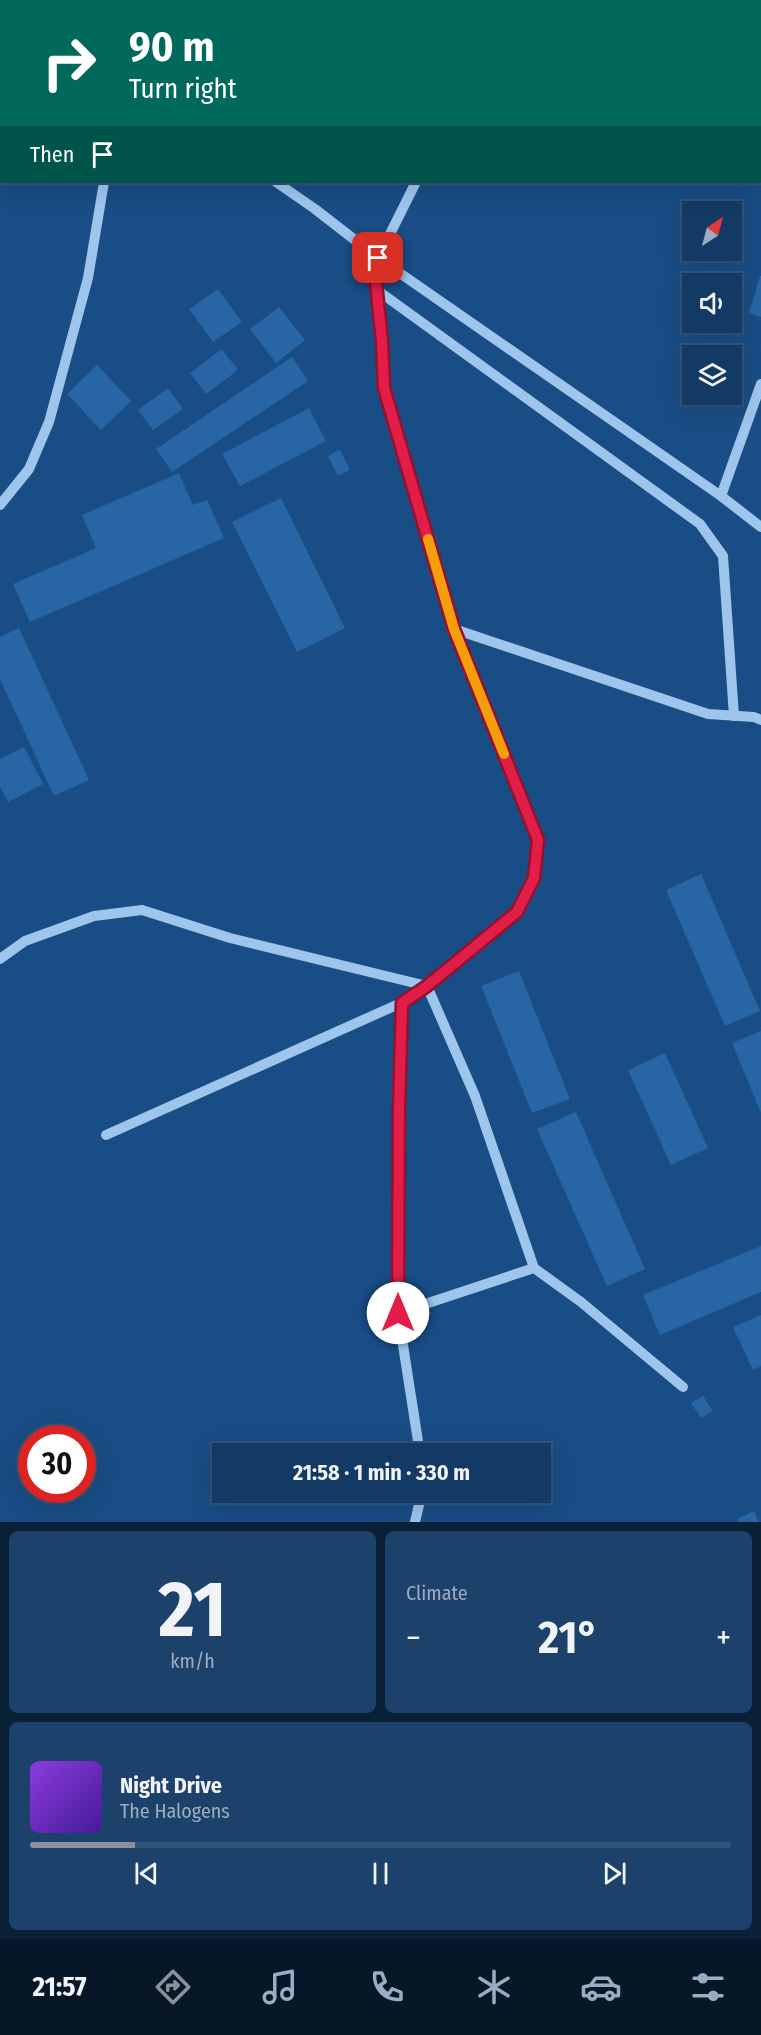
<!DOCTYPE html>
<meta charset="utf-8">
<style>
:root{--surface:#133a64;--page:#1c416a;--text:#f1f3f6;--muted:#9dadbf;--line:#325478;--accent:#8c9099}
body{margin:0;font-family:"Fira Sans Condensed",sans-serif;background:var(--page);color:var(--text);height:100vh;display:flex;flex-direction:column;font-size:22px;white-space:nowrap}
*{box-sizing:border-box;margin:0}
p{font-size:20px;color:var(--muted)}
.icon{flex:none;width:33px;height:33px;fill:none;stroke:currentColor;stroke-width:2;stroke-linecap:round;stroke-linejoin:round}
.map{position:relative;height:1522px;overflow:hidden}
.sheet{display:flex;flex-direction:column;gap:9px;padding:9px;background:#0a2037;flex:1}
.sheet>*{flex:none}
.hud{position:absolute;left:0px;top:0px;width:762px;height:183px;box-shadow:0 6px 24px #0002,0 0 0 2px var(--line);background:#00695c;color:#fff;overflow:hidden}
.needle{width:39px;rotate:36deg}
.controls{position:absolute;left:682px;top:201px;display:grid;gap:12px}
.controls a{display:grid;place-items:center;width:60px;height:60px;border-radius:0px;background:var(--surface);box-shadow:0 6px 24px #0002,0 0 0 2px var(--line);font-size:30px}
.speed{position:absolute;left:18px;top:1425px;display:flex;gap:12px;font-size:30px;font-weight:700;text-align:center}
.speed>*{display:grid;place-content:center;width:78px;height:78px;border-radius:50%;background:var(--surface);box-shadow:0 6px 24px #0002,0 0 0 2px var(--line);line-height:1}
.speed .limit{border:9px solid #d22;background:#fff;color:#111}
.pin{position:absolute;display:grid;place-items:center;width:51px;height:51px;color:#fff;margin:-26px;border-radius:12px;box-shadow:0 3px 9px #0006}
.me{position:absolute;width:66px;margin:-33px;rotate:0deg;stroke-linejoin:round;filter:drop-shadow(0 0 4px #0008)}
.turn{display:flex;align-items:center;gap:21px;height:126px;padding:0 30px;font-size:27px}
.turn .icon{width:78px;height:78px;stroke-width:2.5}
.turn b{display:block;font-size:42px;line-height:51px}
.then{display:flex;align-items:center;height:57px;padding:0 30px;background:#0003;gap:12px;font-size:22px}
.big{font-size:45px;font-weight:700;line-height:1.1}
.sheet .card{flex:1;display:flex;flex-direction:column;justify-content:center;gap:9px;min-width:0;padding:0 21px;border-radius:9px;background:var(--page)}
.sheet .dial{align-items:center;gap:0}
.dial b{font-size:78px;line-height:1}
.song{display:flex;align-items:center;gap:18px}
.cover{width:72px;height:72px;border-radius:9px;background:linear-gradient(135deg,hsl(270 70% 55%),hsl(260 70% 35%))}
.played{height:6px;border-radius:3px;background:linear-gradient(90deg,var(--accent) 15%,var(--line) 15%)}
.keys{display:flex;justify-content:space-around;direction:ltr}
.heat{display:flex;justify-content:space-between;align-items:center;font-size:33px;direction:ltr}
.sheet .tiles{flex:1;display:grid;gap:9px;grid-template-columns:1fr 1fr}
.card:last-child{grid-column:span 2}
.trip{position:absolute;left:212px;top:1443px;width:339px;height:60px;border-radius:0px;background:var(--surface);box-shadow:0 6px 24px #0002,0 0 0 2px var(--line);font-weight:700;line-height:60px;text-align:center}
.dock{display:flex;height:96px;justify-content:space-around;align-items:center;background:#081728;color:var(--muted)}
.dock .icon{width:42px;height:42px}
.dock .current{color:var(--accent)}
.dock b{font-size:27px;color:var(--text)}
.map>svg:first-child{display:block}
.building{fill:#2765a4}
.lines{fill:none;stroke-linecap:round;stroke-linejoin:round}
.minor{stroke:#9ec5ec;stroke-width:10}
.route-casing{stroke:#92132f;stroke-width:15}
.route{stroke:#e11d48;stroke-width:10}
.slow{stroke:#f59e0b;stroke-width:10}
</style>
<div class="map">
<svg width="761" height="1522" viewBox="0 0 761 1522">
<rect width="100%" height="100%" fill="#194d85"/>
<!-- building -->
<g class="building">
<path d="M 760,276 L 761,276 L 761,317 L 749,313 Z"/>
<path d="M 218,289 L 242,322 L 213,342 L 189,309 Z"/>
<path d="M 279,307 L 305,340 L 276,363 L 250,329 Z"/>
<path d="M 222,349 L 238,370 L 206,394 L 190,373 Z"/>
<path d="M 292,357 L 308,381 L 172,472 L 156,449 Z"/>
<path d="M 97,365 L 131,401 L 101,430 L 67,394 Z"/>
<path d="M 168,388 L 183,409 L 153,430 L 138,410 Z"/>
<path d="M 309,408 L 326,441 L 240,486 L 222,454 Z"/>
<path d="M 340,450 L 350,470 L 338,476 L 328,456 Z"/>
<path d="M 179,473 L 193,505 L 207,500 L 224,538 L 30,622 L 13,584 L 96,548 L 82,515 Z"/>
<path d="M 281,498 L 345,628 L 297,652 L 232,522 Z"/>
<path d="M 19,628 L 89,780 L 54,796 L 0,679 L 0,637 Z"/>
<path d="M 24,747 L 43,784 L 8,802 L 0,787 L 0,759 Z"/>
<path d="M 701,874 L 760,1011 L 725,1026 L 666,890 Z"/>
<path d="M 519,971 L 570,1099 L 532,1113 L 481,986 Z"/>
<path d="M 761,1031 L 761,1113 L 732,1043 Z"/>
<path d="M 665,1053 L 708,1148 L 671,1165 L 628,1070 Z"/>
<path d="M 576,1112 L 645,1269 L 607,1286 L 537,1129 Z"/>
<path d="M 761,1246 L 761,1292 L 660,1335 L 643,1295 Z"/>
<path d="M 761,1315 L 761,1366 L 753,1370 L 733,1327 Z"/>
<path d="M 703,1396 L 713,1411 L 701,1418 L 691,1403 Z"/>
<path d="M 754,1511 L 759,1522 L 739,1522 L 737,1519 Z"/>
</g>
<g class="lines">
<!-- minor -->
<g class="minor">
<path d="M 473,2 L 473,0"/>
<path d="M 0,53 L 2,54"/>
<path d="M 276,182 L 315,209 L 378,258 L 721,496 L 761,527"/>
<path d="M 377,290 L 700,524 L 723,556 L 734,716"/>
<path d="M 721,496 L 761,384"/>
<path d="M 0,505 L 29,469 L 49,422 L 88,278 L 104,182"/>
<path d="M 454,629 L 708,714 L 754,717 L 761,720"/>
<path d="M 0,959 L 25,941 L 94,916 L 142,910 L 230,938 L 427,986 L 475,1096 L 534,1268"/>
<path d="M 401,1003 L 399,1108 L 398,1313 L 420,1454"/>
<path d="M 106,1135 L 401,1003 L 427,986 L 517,912 L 534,878 L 538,840 L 454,629 L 384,388 L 382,341 L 375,274 L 378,258 L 416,182"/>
<path d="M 398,1313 L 534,1268 L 581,1302 L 683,1387"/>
<path d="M 415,1522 L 422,1492"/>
</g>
</g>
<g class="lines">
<!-- route casing -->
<g class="route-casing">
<path id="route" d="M 378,258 L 375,274 L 382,341 L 384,388 L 454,629 L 538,840 L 534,878 L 517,912 L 427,986 L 402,1003 L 399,1107 L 398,1313"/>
</g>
<!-- route -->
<use href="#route" class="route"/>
<!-- slow -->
<path class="slow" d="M 428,539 L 454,629 L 504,754"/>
</g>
</svg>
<div class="controls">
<a><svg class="needle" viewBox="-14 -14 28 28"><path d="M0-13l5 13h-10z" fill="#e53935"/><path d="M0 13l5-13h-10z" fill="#9dadbf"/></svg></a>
<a><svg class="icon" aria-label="sound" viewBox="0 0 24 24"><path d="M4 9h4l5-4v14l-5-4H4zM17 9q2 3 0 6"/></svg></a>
<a><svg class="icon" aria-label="layers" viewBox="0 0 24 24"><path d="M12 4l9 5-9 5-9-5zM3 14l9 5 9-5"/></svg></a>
</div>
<div class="speed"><div class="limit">30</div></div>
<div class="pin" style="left:378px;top:258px;background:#d93025"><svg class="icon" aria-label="arrive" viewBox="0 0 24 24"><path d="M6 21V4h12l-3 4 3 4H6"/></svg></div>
<svg class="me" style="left:398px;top:1313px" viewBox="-20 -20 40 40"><circle r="19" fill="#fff"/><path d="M0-13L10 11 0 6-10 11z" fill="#e11d48"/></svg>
<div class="trip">21:58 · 1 min · 330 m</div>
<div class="hud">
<div class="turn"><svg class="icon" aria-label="right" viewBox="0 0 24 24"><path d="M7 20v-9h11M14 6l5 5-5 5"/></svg><div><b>90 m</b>Turn right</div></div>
<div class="then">Then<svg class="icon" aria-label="arrive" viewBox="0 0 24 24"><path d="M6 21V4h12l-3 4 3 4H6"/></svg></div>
</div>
</div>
<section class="sheet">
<div class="tiles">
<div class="card dial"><b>21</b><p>km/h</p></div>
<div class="card"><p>Climate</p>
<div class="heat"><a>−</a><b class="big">21°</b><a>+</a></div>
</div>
<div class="card">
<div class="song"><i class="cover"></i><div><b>Night Drive</b><p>The Halogens</p></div></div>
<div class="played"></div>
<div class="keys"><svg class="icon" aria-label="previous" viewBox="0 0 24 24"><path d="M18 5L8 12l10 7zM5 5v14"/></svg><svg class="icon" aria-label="pause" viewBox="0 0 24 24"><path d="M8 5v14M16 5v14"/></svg><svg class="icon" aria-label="next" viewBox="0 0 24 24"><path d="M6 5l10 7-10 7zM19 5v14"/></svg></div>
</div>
</div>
</section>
<nav class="dock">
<b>21:57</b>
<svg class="icon current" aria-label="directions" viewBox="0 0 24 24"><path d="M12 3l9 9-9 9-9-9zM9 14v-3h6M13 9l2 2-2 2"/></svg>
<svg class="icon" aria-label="music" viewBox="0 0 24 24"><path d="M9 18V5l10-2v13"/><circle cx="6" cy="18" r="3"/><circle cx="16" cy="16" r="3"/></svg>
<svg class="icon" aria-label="phone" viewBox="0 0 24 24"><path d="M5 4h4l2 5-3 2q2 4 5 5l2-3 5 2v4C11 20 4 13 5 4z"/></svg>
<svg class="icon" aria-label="climate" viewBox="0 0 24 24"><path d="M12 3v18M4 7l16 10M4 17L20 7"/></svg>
<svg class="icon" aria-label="car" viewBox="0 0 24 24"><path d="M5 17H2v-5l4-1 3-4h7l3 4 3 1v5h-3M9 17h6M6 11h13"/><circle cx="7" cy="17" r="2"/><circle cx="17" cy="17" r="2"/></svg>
<svg class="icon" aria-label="filters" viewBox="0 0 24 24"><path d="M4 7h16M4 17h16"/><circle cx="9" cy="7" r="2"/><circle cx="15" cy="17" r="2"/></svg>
</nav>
